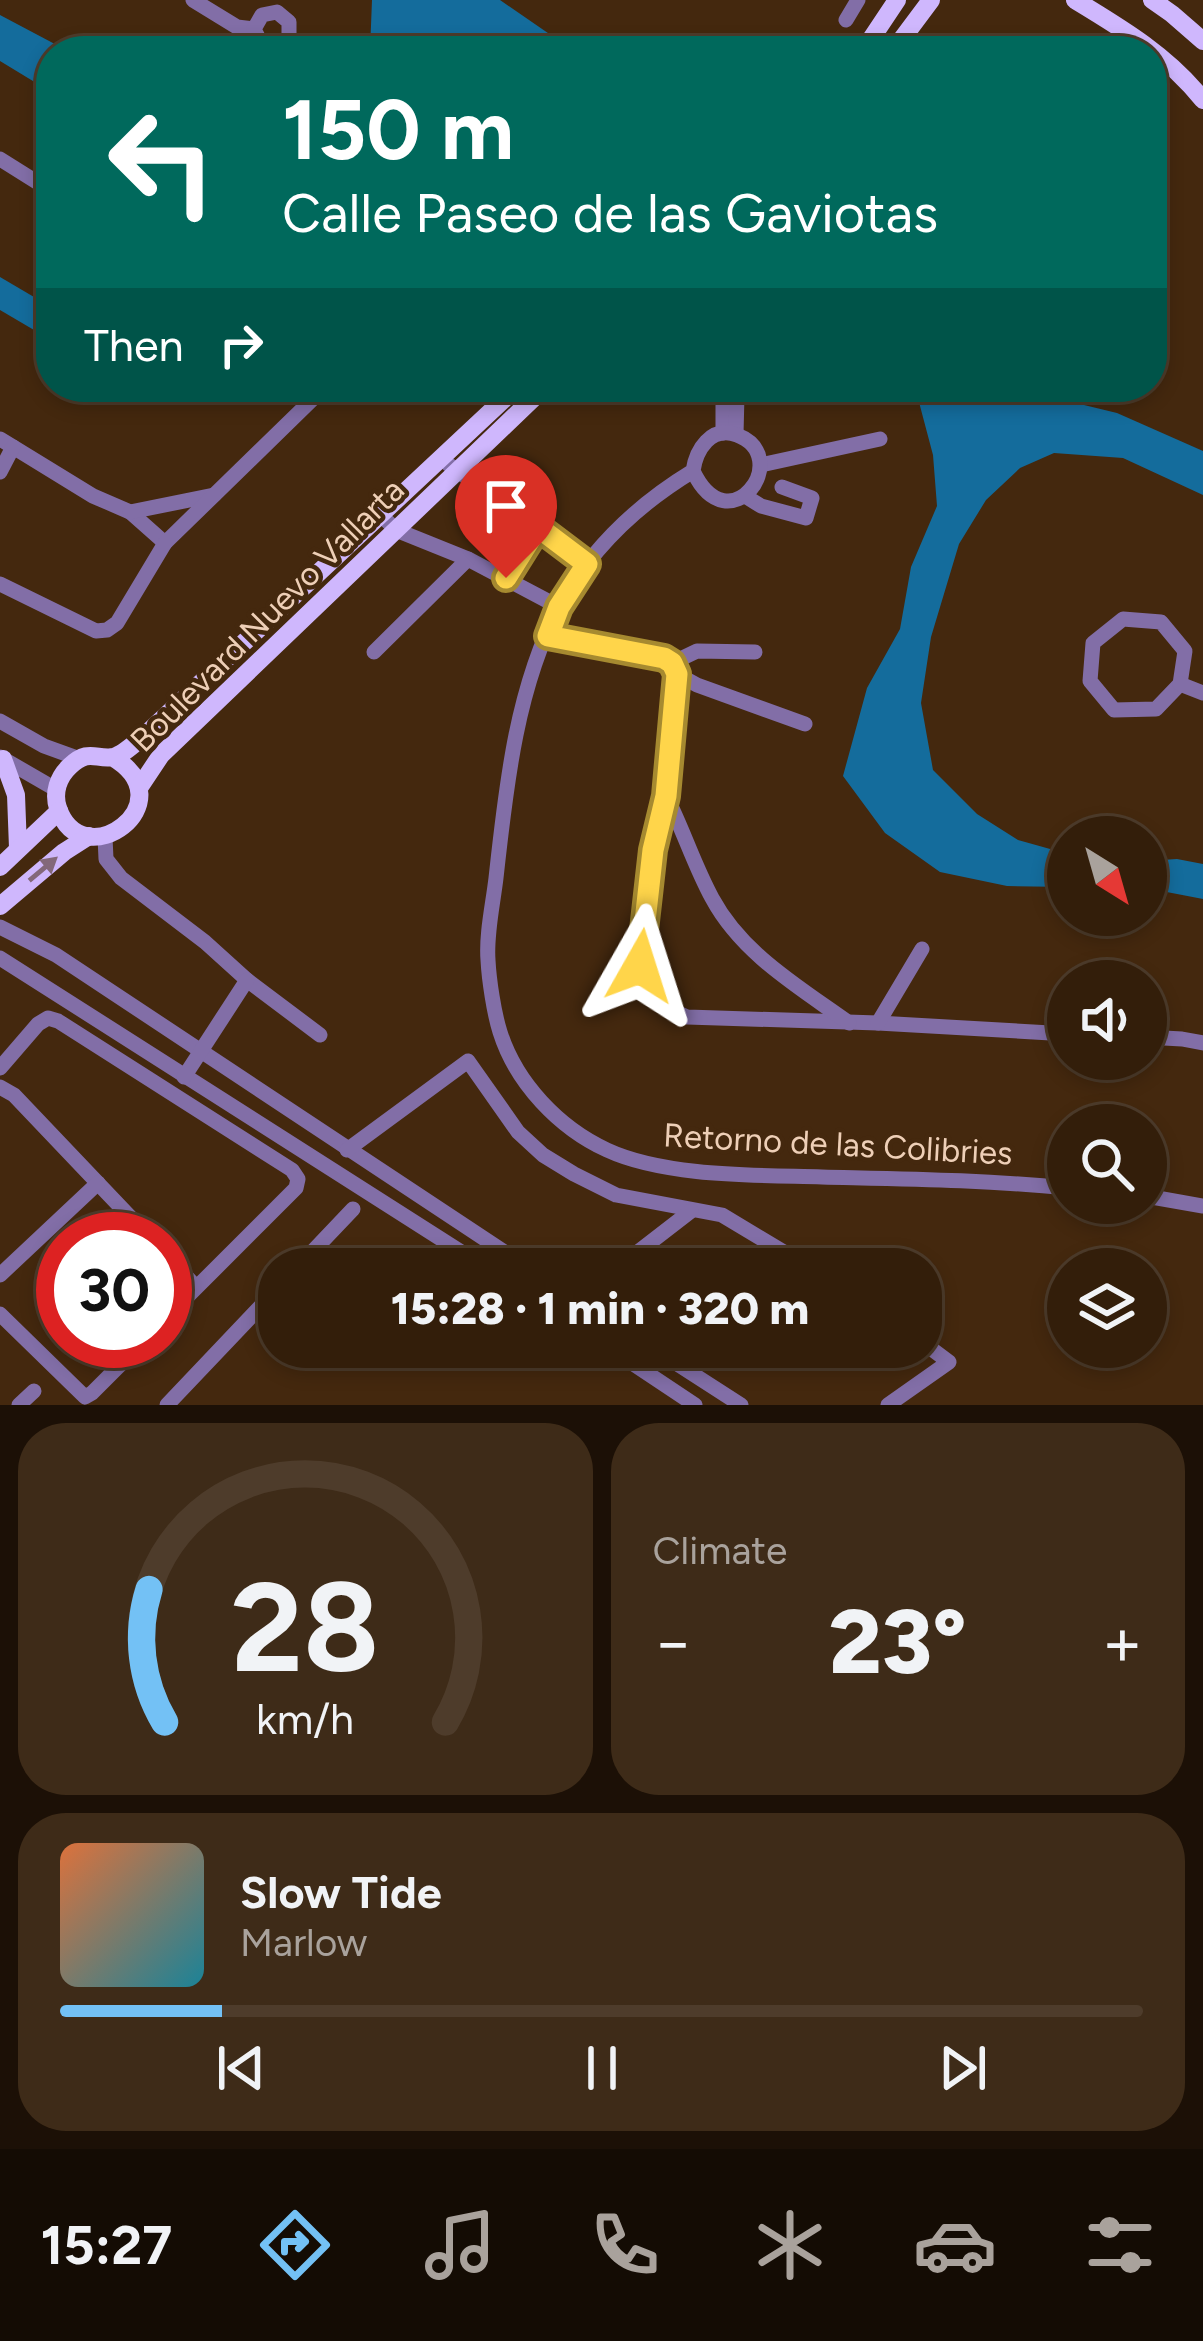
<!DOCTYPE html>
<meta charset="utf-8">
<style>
:root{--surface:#331e0a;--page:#3e2b18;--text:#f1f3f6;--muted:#a9a29c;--line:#4e3c2b;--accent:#73c1f5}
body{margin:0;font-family:Figtree,sans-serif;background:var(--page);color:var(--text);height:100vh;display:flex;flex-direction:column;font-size:45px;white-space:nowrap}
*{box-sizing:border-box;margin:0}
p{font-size:39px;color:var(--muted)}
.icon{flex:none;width:66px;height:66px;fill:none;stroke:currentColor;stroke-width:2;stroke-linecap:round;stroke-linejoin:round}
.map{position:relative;height:1405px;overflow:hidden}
.panel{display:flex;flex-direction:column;gap:18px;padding:18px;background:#1c1006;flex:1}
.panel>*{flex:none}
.banner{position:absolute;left:36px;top:36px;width:1131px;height:366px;border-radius:48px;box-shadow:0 6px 18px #0003,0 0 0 3px var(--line);background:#00695c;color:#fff;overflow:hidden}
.needle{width:78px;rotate:143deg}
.tools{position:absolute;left:1047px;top:816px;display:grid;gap:24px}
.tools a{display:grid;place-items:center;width:120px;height:120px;border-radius:50%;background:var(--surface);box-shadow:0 6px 18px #0003,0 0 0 3px var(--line);font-size:60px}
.speed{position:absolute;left:36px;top:1212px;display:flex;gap:24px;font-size:60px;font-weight:700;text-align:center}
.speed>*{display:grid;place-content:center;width:156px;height:156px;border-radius:50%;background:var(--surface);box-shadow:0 6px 18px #0003,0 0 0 3px var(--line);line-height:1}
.speed .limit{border:18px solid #d22;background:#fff;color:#111}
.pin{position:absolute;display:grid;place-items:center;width:102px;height:102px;color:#fff;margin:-123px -51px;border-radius:50% 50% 50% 0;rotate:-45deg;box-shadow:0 0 12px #0007}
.pin .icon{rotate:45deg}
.me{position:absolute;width:132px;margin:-66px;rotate:6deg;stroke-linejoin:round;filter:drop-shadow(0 0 9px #0008)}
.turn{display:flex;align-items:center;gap:42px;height:252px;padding:0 48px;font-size:54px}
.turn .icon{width:156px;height:156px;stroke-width:2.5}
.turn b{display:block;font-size:84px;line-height:102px}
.then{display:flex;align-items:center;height:114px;padding:0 48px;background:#0003;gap:24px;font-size:45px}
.big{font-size:90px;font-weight:800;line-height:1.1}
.panel .tile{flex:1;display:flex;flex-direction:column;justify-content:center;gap:18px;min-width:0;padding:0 42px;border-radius:48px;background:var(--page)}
.panel .dial{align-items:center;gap:0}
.dial svg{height:312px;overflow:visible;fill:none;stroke:var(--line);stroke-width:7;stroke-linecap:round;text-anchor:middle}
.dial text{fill:var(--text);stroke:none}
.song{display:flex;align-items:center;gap:36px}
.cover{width:144px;height:144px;border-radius:18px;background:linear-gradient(135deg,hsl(20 70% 55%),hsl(190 70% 35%))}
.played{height:12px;border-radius:6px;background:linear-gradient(90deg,var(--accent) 15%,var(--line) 15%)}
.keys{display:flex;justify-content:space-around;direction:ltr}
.heat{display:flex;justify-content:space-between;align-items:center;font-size:66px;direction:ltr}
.panel .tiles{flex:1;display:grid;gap:18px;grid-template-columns:1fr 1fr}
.tile:last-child{grid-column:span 2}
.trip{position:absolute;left:258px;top:1248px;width:684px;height:120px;border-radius:48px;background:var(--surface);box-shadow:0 6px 18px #0003,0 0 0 3px var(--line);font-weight:800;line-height:120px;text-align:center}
.menu{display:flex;height:192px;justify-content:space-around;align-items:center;background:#140c04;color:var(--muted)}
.menu .icon{width:84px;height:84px}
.menu .active{color:var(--accent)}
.menu b{font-size:54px;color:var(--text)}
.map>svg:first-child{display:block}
.water{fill:#146c9c}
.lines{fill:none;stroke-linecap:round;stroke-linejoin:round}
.minor{stroke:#826ea7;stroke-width:15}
.major{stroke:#cfb7fd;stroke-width:18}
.oneway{fill:#83687a}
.route-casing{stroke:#a68a30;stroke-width:30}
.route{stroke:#ffd54a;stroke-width:21}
.labels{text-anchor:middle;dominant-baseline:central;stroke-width:9;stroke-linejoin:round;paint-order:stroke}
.street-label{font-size:33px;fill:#eecfb7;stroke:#44280e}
</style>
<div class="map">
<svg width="1203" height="1405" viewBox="0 0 1203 1405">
<rect width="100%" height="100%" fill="#44280e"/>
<!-- water -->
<g class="water">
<path d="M 372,0 L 500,0 L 574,51 L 497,51 L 490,47 L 437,46 L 429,51 L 370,51 Z"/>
<path d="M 0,15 L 68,51 L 51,51 L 51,92 L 0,61 Z"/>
<path d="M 0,277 L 51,307 L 51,340 L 0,310 Z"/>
<path d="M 915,387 L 1010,387 L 1117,413 L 1203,451 L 1203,495 L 1123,458 L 1054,453 L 1020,468 L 986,500 L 959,544 L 931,637 L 921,703 L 933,770 L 977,814 L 1018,840 L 1068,854 L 1068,887 L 1007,886 L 940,872 L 885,833 L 843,776 L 867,688 L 900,629 L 911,567 L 937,506 L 933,455 Z"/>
<path d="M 1177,859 L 1203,864 L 1203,899 L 1146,888 L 1146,861 Z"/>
</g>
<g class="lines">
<!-- minor -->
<g class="minor">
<path d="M 193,0 L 237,27 L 254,29"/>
<path d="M 277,12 L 289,22 L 289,38 L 276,47 L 261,43 L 254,29 L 262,15 Z"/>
<path d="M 846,20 L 858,0"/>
<path d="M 0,159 L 51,191"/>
<path d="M 723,395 L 723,433"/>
<path d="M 736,434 L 737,395 L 744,387"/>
<path d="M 0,439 L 93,496 L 130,512 L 165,543"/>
<path d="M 448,464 L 587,564"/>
<path d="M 761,465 L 880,439"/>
<path d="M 693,471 C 729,547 795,457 737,435 C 711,425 696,450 693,471 C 637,505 592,547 560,605 C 516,688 506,787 496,878 C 493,904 486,934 488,960 C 489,980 494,1013 500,1032 C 516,1083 559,1128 607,1150 C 665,1177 758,1175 822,1177 C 904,1179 987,1180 1068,1188"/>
<path d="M 0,472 L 13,447"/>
<path d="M 745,496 L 761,506 L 806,518 L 812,498 L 782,487"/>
<path d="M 130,512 L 214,495"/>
<path d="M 381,515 L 396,530 L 468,559 L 559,607"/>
<path d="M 506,578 L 538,527"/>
<path d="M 0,584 L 96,631 L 107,630 L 117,623 L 165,543 L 325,387"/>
<path d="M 1123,619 L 1161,622 L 1185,651 L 1180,684 L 1156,709 L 1114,710 L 1090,681 L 1093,643 Z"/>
<path d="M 548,636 L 664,658 L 672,663"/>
<path d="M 374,652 L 468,559"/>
<path d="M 672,663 L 677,674 L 666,796 L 653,850 L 640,966 C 649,993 661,1007 687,1017 L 878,1023 L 1068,1034"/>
<path d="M 672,663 L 697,651 L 755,652"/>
<path d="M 677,674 L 697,685 L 805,724"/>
<path d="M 1180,684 L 1203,693"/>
<path d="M 0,721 L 44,746 L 80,759"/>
<path d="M 0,757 L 57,790"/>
<path d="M 666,796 C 683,829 694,865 712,898 C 742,954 799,987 849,1023"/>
<path d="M 105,837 L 106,859 L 121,878 L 205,942 L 247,980 L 320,1035"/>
<path d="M 0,927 L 56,955 L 530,1269"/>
<path d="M 0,958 L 488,1269"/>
<path d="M 878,1023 L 922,949"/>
<path d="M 1146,1037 L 1182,1039 L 1203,1043"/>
<path d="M 0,1068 L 38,1024 L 48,1018 L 58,1021 L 292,1170 L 298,1179 L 296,1188 L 165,1319"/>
<path d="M 184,1077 L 247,980"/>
<path d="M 0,1087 L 14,1095 L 151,1239"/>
<path d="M 347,1150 L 468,1061 L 518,1132 L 543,1155 L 574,1174 L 616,1195 L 722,1215 L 812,1269"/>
<path d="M 1146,1196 L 1203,1206"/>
<path d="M 165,1253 L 196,1287"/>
<path d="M 296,1269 L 353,1209"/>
<path d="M 616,1269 L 691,1211"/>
<path d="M 0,1275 L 98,1183"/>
<path d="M 0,1314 L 85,1397 L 92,1393 L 144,1341"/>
<path d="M 608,1347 L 695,1405"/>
<path d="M 651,1347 L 741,1405"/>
<path d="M 19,1405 L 34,1391"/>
<path d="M 167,1405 L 279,1287"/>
<path d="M 888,1405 L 949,1362 L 921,1341"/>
</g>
<!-- major -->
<g class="major">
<path d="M 1075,0 C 1123,29 1168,56 1203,100"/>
<path d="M 1152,0 L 1172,14 L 1203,41"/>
<path d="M 863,51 L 897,0"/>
<path d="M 893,51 L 931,0"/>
<path d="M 112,757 C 189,802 82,879 58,808 C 53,793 58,777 70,766 C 89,748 96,760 113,757 C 123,755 136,742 144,736 L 517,387"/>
<path d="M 3,759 L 16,795 L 18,848"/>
<path d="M 139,788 L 161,755 L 545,387"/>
<path d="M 0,867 L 59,811"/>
<path d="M 0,906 L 64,852 L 89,836"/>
</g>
</g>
<!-- one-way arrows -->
<defs><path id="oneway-solid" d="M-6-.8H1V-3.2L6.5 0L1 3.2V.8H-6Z" transform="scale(3)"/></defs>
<use class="oneway" href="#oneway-solid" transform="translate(43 869) rotate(-40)"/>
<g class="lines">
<!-- route casing -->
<g class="route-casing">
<path id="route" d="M 506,578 L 538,527 L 587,564 L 559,607 L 548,636 L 664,658 L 672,663 L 677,674 L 666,796 L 653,850 L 640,966"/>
</g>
<!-- route -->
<use href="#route" class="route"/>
</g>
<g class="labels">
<!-- street labels -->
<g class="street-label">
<text transform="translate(267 615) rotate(-45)">Boulevard Nuevo Vallarta</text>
<text transform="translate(838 1144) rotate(3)">Retorno de las Colibries</text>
</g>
</g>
</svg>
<div class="tools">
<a><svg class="needle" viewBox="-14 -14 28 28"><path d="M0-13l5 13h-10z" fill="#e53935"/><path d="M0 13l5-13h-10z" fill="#a9a29c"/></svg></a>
<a><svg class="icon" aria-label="sound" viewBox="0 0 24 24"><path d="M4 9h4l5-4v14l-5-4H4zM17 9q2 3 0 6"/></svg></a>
<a><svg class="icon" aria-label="search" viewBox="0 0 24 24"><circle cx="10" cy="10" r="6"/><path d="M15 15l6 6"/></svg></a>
<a><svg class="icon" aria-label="layers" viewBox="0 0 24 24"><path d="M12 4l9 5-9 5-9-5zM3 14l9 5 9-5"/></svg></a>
</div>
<div class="speed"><div class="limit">30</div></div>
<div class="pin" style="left:506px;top:578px;background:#d93025"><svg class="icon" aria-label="arrive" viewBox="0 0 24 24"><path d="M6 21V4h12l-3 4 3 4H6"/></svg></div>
<svg class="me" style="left:640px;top:966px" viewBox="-20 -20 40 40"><path d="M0-17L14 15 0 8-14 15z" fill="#ffd54a" stroke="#fff" stroke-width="4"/></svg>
<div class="trip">15:28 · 1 min · 320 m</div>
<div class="banner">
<div class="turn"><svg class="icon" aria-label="left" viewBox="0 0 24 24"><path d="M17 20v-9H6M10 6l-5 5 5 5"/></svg><div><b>150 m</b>Calle Paseo de las Gaviotas</div></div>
<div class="then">Then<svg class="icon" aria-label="right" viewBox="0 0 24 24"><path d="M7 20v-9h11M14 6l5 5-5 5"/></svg></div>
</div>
</div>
<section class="panel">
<div class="tiles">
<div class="tile dial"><svg viewBox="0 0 100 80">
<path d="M14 69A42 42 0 1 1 86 69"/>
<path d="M14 69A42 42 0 0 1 10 35" stroke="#73c1f5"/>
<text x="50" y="56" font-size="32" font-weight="700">28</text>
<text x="50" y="72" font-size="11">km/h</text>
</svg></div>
<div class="tile"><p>Climate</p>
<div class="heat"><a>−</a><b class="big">23°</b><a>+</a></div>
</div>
<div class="tile">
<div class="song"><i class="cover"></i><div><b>Slow Tide</b><p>Marlow</p></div></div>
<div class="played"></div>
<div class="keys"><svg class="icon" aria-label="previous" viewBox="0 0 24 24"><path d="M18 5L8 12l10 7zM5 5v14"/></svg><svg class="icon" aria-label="pause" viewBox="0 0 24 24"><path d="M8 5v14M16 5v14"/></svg><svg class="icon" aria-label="next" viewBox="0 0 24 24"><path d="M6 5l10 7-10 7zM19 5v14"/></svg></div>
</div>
</div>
</section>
<nav class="menu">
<b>15:27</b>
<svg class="icon active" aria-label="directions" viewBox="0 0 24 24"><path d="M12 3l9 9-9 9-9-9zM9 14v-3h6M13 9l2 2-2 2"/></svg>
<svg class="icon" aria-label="music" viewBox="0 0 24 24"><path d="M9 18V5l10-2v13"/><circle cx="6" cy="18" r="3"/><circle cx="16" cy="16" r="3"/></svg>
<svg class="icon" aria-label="phone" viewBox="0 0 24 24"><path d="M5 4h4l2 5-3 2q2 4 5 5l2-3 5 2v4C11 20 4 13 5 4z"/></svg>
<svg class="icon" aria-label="climate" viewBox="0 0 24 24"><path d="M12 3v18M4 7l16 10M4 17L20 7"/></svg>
<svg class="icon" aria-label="car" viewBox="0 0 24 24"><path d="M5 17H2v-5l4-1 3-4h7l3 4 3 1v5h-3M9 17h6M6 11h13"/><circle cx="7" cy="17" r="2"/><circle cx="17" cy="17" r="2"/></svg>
<svg class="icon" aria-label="filters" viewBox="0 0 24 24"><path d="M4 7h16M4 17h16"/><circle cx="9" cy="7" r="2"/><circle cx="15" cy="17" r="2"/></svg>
</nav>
